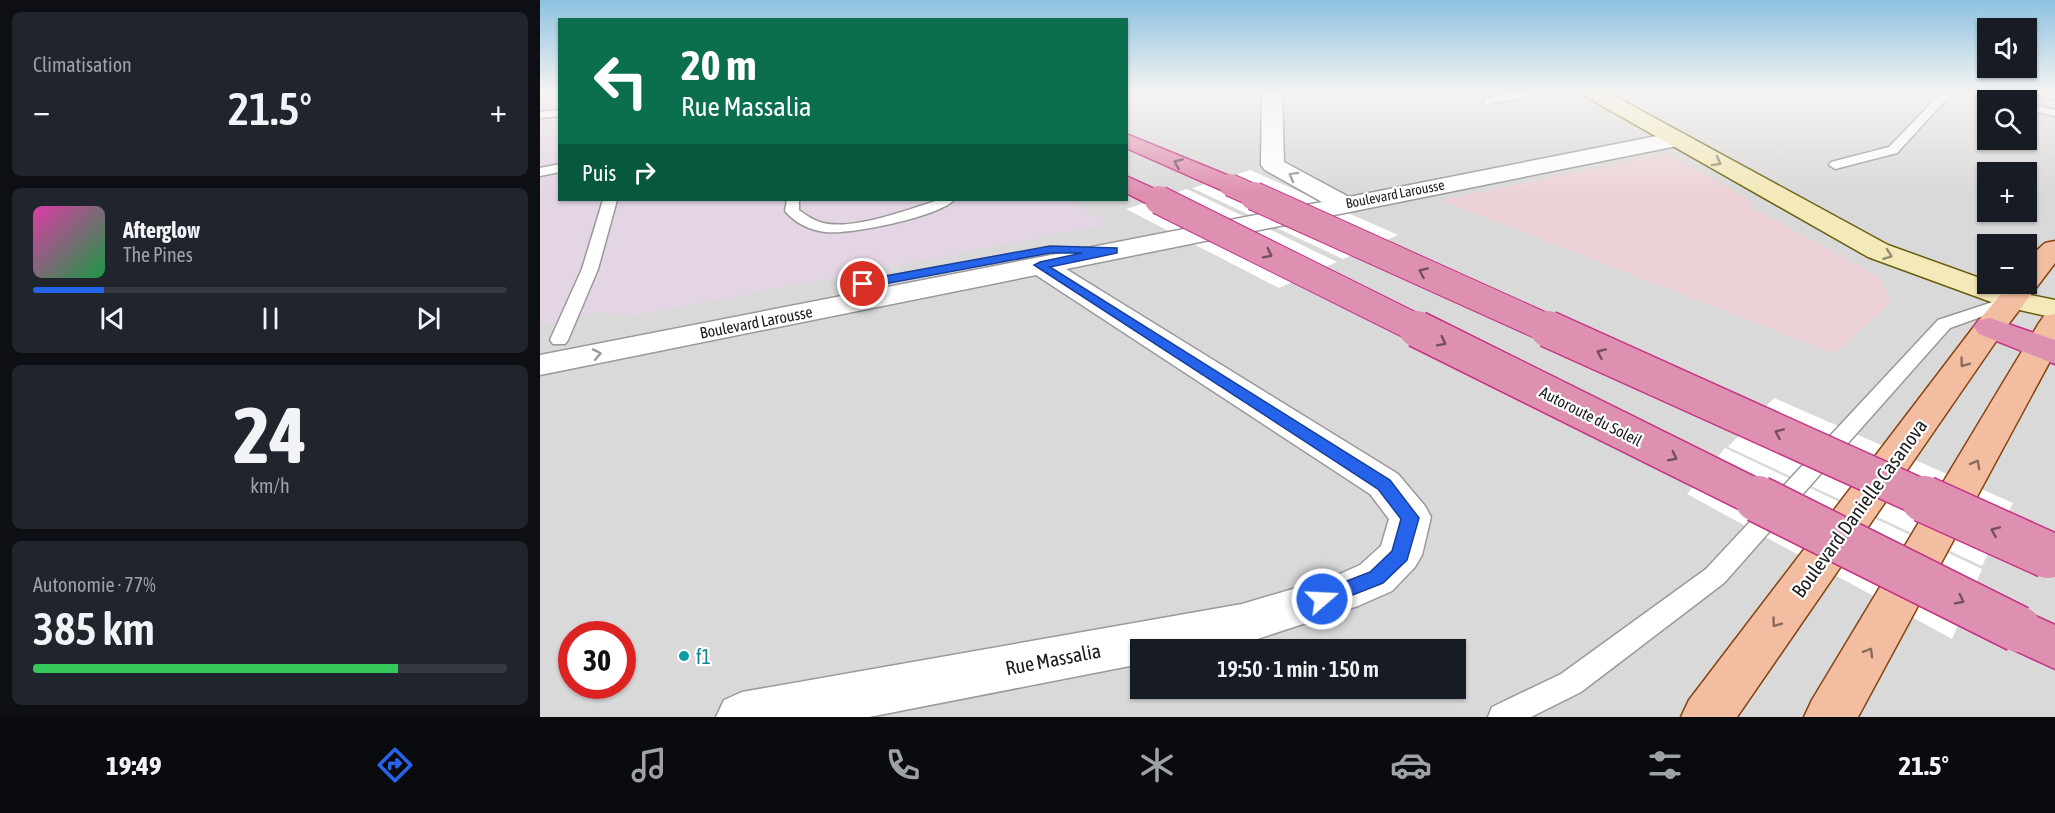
<!DOCTYPE html>
<html lang="fr">
<meta charset="utf-8">
<style>
:root{--surface:#171b24;--page:#20242c;--text:#f1f3f6;--muted:#9ea1a6;--line:#363941;--accent:#2563eb}
body{margin:0;font-family:"Asap Condensed",sans-serif;background:var(--page);color:var(--text);height:100vh;display:flex;flex-direction:column;font-size:22px;white-space:nowrap}
*{box-sizing:border-box;margin:0}
p{font-size:20px;color:var(--muted)}
.icon{flex:none;width:33px;height:33px;fill:none;stroke:currentColor;stroke-width:2;stroke-linecap:round;stroke-linejoin:round}
.map{position:relative;flex:1;overflow:hidden}
.drawer{display:flex;flex-direction:column;gap:12px;padding:12px;background:#0d0f14;width:540px}
.drawer>*{flex:none}
.banner{position:absolute;left:18px;top:18px;width:570px;height:183px;border-radius:0px;box-shadow:0 2px 4px #0004;background:#0b6e4f;color:#fff;overflow:hidden}
.controls{position:absolute;left:1437px;top:18px;display:grid;gap:12px}
.controls a{display:grid;place-items:center;width:60px;height:60px;border-radius:0px;background:var(--surface);box-shadow:0 2px 4px #0004;font-size:30px}
.speed{position:absolute;left:18px;top:621px;display:flex;gap:12px;font-size:30px;font-weight:700;text-align:center}
.speed>*{display:grid;place-content:center;width:78px;height:78px;border-radius:50%;background:var(--surface);box-shadow:0 2px 4px #0004;line-height:1}
.speed .limit{border:9px solid #d22;background:#fff;color:#111}
.pin{position:absolute;display:grid;place-items:center;width:51px;height:51px;color:#fff;margin:-26px;border:3px solid #fff;border-radius:50%;box-shadow:0 2px 6px #0007}
.me{position:absolute;width:66px;margin:-33px;rotate:71deg;stroke-linejoin:round;filter:drop-shadow(0 0 4px #0008)}
.turn{display:flex;align-items:center;gap:21px;height:126px;padding:0 24px;font-size:27px}
.turn .icon{width:78px;height:78px;stroke-width:2.5}
.turn b{display:block;font-size:42px;line-height:51px}
.then{display:flex;align-items:center;height:57px;padding:0 24px;background:#0003;gap:12px;font-size:22px}
.big{font-size:45px;font-weight:600;line-height:1.1}
.drawer .widget{flex:1;display:flex;flex-direction:column;justify-content:center;gap:9px;min-width:0;padding:0 21px;border-radius:9px;background:var(--page)}
.drawer .dial{align-items:center;gap:0}
.dial b{font-size:78px;line-height:1}
.song{display:flex;align-items:center;gap:18px}
.cover{width:72px;height:72px;border-radius:9px;background:linear-gradient(135deg,hsl(320 70% 55%),hsl(140 70% 35%))}
.played{height:6px;border-radius:3px;background:linear-gradient(90deg,var(--accent) 15%,var(--line) 15%)}
.keys{display:flex;justify-content:space-around;direction:ltr}
.heat{display:flex;justify-content:space-between;align-items:center;font-size:33px;direction:ltr}
.charge{height:9px;border-radius:4px;background:linear-gradient(90deg,#34c759 77%,var(--line) 0)}
.trip{position:absolute;left:590px;top:639px;width:336px;height:60px;border-radius:0px;background:var(--surface);box-shadow:0 2px 4px #0004;font-weight:600;line-height:60px;text-align:center}
.tabs{display:flex;height:96px;justify-content:space-around;align-items:center;background:#090b0e;color:var(--muted)}
.tabs .icon{width:42px;height:42px}
.tabs .on{color:var(--accent)}
.tabs b{font-size:27px;color:var(--text)}
main{display:flex;flex:1;min-height:0}
.map>svg:first-child{display:block}
.residential{fill:#dad9d9;fill-rule:evenodd}
.commercial{fill:#ecd2d7}
.industrial{fill:#e4d5e5}
.pier{fill:#fff}
.lines{fill:none;stroke-linecap:round;stroke-linejoin:round}
.lane-casing{stroke:#999;stroke-width:3}
.street-casing{stroke:#999;stroke-width:3}
.secondary-casing{stroke:#685e0e;stroke-width:3}
.primary-casing{stroke:#87430c;stroke-width:3}
.highway-casing{stroke:#c73287;stroke-width:3}
.lane{fill:#fff;fill-rule:evenodd}
.street{fill:#fff;fill-rule:evenodd}
.secondary{fill:#f3e9b9;fill-rule:evenodd}
.primary{fill:#f3bda1;fill-rule:evenodd}
.highway{fill:#de90b0;fill-rule:evenodd}
.highway-bridge-far3-casing{stroke:#c73287;stroke-width:24;stroke-linecap:butt}
.highway-bridge-far2-casing{stroke:#c73287;stroke-width:30;stroke-linecap:butt}
.highway-bridge-far1-casing{stroke:#c73287;stroke-width:39;stroke-linecap:butt}
.highway-bridge-casing{stroke:#c73287;stroke-width:49;stroke-linecap:butt}
.highway-bridge-far3{stroke:#de90b0;stroke-width:22}
.highway-bridge-far2{stroke:#de90b0;stroke-width:28}
.highway-bridge-far1{stroke:#de90b0;stroke-width:36}
.highway-bridge{stroke:#de90b0;stroke-width:46}
.oneway{stroke:#928d72}
.oneway2{stroke:#73505f}
.oneway3{stroke:#999}
.oneway4{stroke:#886c5e}
.route{fill:#2563eb;stroke:#184099;stroke-width:1.5}
.culture-dot{fill:#0f9aa8;stroke:#fff;stroke-width:2}
.labels{text-anchor:middle;dominant-baseline:central;stroke-width:4.5;stroke-linejoin:round;paint-order:stroke}
.far-street-label{font-size:14px;fill:#1c1c1c;stroke:#fff}
.street-label{font-size:16px;fill:#1c1c1c;stroke:#fff}
.near-street-label{font-size:20px;fill:#1c1c1c;stroke:#fff}
.near-culture-label{font-size:20px;fill:#0d838f;stroke:#fff;text-anchor:start}
</style>
<main>
<section class="drawer">
<div class="widget"><p>Climatisation</p>
<div class="heat"><a>−</a><b class="big">21.5°</b><a>+</a></div>
</div>
<div class="widget">
<div class="song"><i class="cover"></i><div><b>Afterglow</b><p>The Pines</p></div></div>
<div class="played"></div>
<div class="keys"><svg class="icon" aria-label="previous" viewBox="0 0 24 24"><path d="M18 5L8 12l10 7zM5 5v14"/></svg><svg class="icon" aria-label="pause" viewBox="0 0 24 24"><path d="M8 5v14M16 5v14"/></svg><svg class="icon" aria-label="next" viewBox="0 0 24 24"><path d="M6 5l10 7-10 7zM19 5v14"/></svg></div>
</div>
<div class="widget dial"><b>24</b><p>km/h</p></div>
<div class="widget"><p>Autonomie · 77%</p><b class="big">385 km</b><div class="charge"></div></div>
</section>
<div class="map">
<svg width="1515" height="717" viewBox="0 0 1515 717">
<rect width="100%" height="100%" fill="#ece7e2"/>
<!-- residential -->
<path class="residential" d="M 19,92 L 20,200 L 586,200 L 587,92 L 1515,92 L 1515,717 L 0,717 L 0,93 ZM 1448,100 L 1486,100 L 1486,140 L 1448,140 ZM 1448,172 L 1486,172 L 1486,212 L 1448,212 ZM 1448,244 L 1486,244 L 1486,284 L 1448,284 ZM 32,634 L 82,634 L 82,686 L 32,686 ZM 600,650 L 915,650 L 915,688 L 600,688 Z"/>
<!-- commercial -->
<path class="commercial" d="M 1127,153 L 1215,203 L 1209,206 L 1337,276 L 1352,301 L 1295,354 L 901,200 Z"/>
<!-- industrial -->
<path class="industrial" d="M 19,103 L 20,200 L 528,200 L 571,224 L 93,316 L 60,312 L 0,326 L 0,104 Z"/>
<!-- pier -->
<g class="pier">
<path d="M 710,170 L 858,235 L 803,259 L 652,188 Z"/>
<path d="M 647,189 L 797,262 L 739,288 L 586,209 Z"/>
<path d="M 1234,398 L 1473,503 L 1442,566 L 1188,447 Z"/>
<path d="M 1185,448 L 1442,569 L 1412,639 L 1147,494 Z"/>
</g>
<g class="lines">
<!-- lane casing -->
<g class="lane-casing">
<g id="lane">
<path d="M 982,92 L 1012,92 L 947,104 L 942,101 L 947,98 Z"/>
<path d="M 1402,92 L 1413,92 L 1357,153 L 1295,169 L 1289,165 L 1291,162 L 1349,147 Z"/>
<path d="M 1421,92 L 1442,92 L 1466,100 L 1449,100 Z"/>
<path d="M 1495,92 L 1515,93 L 1515,99 L 1496,94 Z"/>
<path d="M 1486,103 L 1515,110 L 1515,116 L 1486,109 Z"/>
<path d="M 20,110 L 20,116 L 0,118 L 0,112 Z"/>
<path d="M 20,164 L 20,172 L 0,176 L 0,168 Z"/>
<path d="M 63,200 L 77,200 L 58,269 L 28,340 L 25,344 L 13,344 L 10,340 L 42,269 Z"/>
<path d="M 247,200 L 259,200 L 259,210 C 266,215 274,221 283,223 C 309,229 349,216 374,208 C 388,204 399,198 414,200 C 398,217 309,235 285,232 C 270,230 255,223 245,211 Z"/>
<path d="M 1471,296 L 1477,298 L 1479,301 L 1477,304 L 1410,328 L 1184,583 L 1041,692 L 991,717 L 948,717 L 952,707 L 1021,674 L 1166,569 L 1398,320 Z"/>
</g>
</g>
<!-- street casing -->
<g class="street-casing">
<path id="street" d="M 722,92 L 742,92 L 744,162 L 809,197 L 1137,132 L 1145,134 L 1148,139 L 1145,144 L 1137,146 L 526,269 L 858,474 L 885,506 L 891,517 L 882,555 L 875,567 L 852,591 L 818,606 L 702,644 L 675,650 L 600,650 L 600,664 L 329,717 L 176,717 L 184,700 L 202,692 L 702,604 L 793,577 L 820,565 L 841,546 L 849,519 L 830,494 L 496,275 L 0,375 L 0,355 L 782,202 L 725,170 L 721,165 Z"/>
</g>
<!-- secondary casing -->
<g class="secondary-casing">
<path id="secondary" d="M 1043,92 L 1067,92 L 1348,245 L 1448,281 L 1448,284 L 1455,284 L 1481,293 L 1515,300 L 1515,318 L 1462,306 L 1328,257 L 1045,96 Z"/>
</g>
<!-- primary casing -->
<g class="primary-casing">
<g id="primary">
<path d="M 1515,241 L 1515,263 L 1461,334 L 1197,717 L 1141,717 L 1149,700 L 1439,320 L 1470,284 L 1486,284 L 1486,260 L 1505,243 Z"/>
<path d="M 1515,314 L 1515,352 L 1318,717 L 1264,717 L 1272,700 L 1499,323 L 1504,316 Z"/>
</g>
</g>
<!-- highway casing -->
<g class="highway-casing">
<g id="highway">
<path d="M 586,134 L 699,180 L 702,185 L 699,190 L 690,192 L 681,190 L 586,148 Z"/>
<path d="M 586,176 L 628,195 L 631,200 L 628,205 L 619,207 L 610,205 L 586,193 Z"/>
<path d="M 1450,318 L 1515,340 L 1515,364 L 1439,334 L 1434,327 L 1439,320 Z"/>
<path d="M 1478,608 L 1515,625 L 1515,669 L 1461,644 L 1455,629 L 1461,614 Z"/>
</g>
</g>
<!-- lane -->
<use href="#lane" class="lane"/>
<!-- street -->
<use href="#street" class="street"/>
<!-- secondary -->
<use href="#secondary" class="secondary"/>
<!-- primary -->
<use href="#primary" class="primary"/>
<!-- highway -->
<use href="#highway" class="highway"/>
<!-- highway-bridge-far3 casing -->
<g class="highway-bridge-far3-casing">
<path id="highway-bridge-far3" d="M 690,185 L 717,197"/>
</g>
<!-- highway-bridge-far2 casing -->
<g class="highway-bridge-far2-casing">
<g id="highway-bridge-far2">
<path d="M 714,196 L 1011,330"/>
<path d="M 619,200 L 880,330"/>
</g>
</g>
<!-- highway-bridge-far1 casing -->
<g class="highway-bridge-far1-casing">
<g id="highway-bridge-far1">
<path d="M 877,329 L 1221,500"/>
<path d="M 1008,329 L 1387,500"/>
</g>
</g>
<!-- highway-bridge casing -->
<g class="highway-bridge-casing">
<g id="highway-bridge">
<path d="M 1218,499 L 1478,629"/>
<path d="M 1384,499 L 1508,555"/>
</g>
</g>
<!-- highway-bridge-far3 -->
<use href="#highway-bridge-far3" class="highway-bridge-far3"/>
<!-- highway-bridge-far2 -->
<use href="#highway-bridge-far2" class="highway-bridge-far2"/>
<!-- highway-bridge-far1 -->
<use href="#highway-bridge-far1" class="highway-bridge-far1"/>
<!-- highway-bridge -->
<use href="#highway-bridge" class="highway-bridge"/>
</g>
<!-- one-way arrows -->
<defs><path id="oneway-chevron" d="M-2-3.5L2.5 0L-2 3.5" fill="none" stroke-width="1.6" stroke-linecap="round" stroke-linejoin="round" transform="scale(1.5)"/></defs>
<g class="oneway">
<use href="#oneway-chevron" transform="translate(1177 162) rotate(29)"/>
<use href="#oneway-chevron" transform="translate(1348 255) rotate(20)"/>
</g>
<g class="oneway2">
<use href="#oneway-chevron" transform="translate(638 163) rotate(-157)"/>
<use href="#oneway-chevron" transform="translate(728 254) rotate(27)"/>
<use href="#oneway-chevron" transform="translate(883 272) rotate(-156)"/>
<use href="#oneway-chevron" transform="translate(902 342) rotate(27)"/>
<use href="#oneway-chevron" transform="translate(1061 353) rotate(-156)"/>
<use href="#oneway-chevron" transform="translate(1239 433) rotate(-156)"/>
<use href="#oneway-chevron" transform="translate(1133 457) rotate(27)"/>
<use href="#oneway-chevron" transform="translate(1455 531) rotate(-156)"/>
<use href="#oneway-chevron" transform="translate(1420 600) rotate(27)"/>
</g>
<g class="oneway3">
<use href="#oneway-chevron" transform="translate(753 176) rotate(-151)"/>
<use href="#oneway-chevron" transform="translate(57 354) rotate(-11)"/>
</g>
<g class="oneway4">
<use href="#oneway-chevron" transform="translate(1424 363) rotate(126)"/>
<use href="#oneway-chevron" transform="translate(1436 464) rotate(-61)"/>
<use href="#oneway-chevron" transform="translate(1236 623) rotate(126)"/>
<use href="#oneway-chevron" transform="translate(1329 652) rotate(-60)"/>
</g>
<!-- sky -->
<linearGradient id="sky" x2="0" y2="1"><stop stop-color="#8dc2e1"/><stop offset="0.48" stop-color="#f6f4f2"/><stop offset="1" stop-color="#f6f4f2" stop-opacity="0"/></linearGradient>
<rect width="1515" height="193" fill="url(#sky)"/>
<!-- route -->
<path class="route" d="M 510,246 L 577,248 L 577,253 L 510,267 L 850,480 L 879,518 L 867,560 L 843,583 L 782,607 L 776,605 L 773,599 L 776,593 L 830,572 L 852,551 L 861,519 L 838,489 L 494,265 L 500,262 L 542,253 L 510,253 L 323,288 L 317,284 L 323,280 Z"/>
<!-- markers -->
<circle class="culture-dot" cx="144" cy="656" r="6"/>
<g class="labels">
<!-- far-street labels -->
<g class="far-street-label">
<text transform="translate(855 194) rotate(-11)">Boulevard Larousse</text>
</g>
<!-- street labels -->
<g class="street-label">
<text transform="translate(216 322) rotate(-11)">Boulevard Larousse</text>
<text transform="translate(1051 416) rotate(27)">Autoroute du Soleil</text>
</g>
<!-- near-street labels -->
<g class="near-street-label">
<text transform="translate(1319 508) rotate(-54)">Boulevard Danielle Casanova</text>
<text transform="translate(513 659) rotate(-11)">Rue Massalia</text>
</g>
<!-- near-culture labels -->
<g class="near-culture-label">
<text x="156" y="656">f1</text>
</g>
</g>
</svg>
<div class="controls">
<a><svg class="icon" aria-label="sound" viewBox="0 0 24 24"><path d="M4 9h4l5-4v14l-5-4H4zM17 9q2 3 0 6"/></svg></a>
<a><svg class="icon" aria-label="search" viewBox="0 0 24 24"><circle cx="10" cy="10" r="6"/><path d="M15 15l6 6"/></svg></a>
<a>+</a>
<a>−</a>
</div>
<div class="speed"><div class="limit">30</div></div>
<div class="pin" style="left:323px;top:284px;background:#d93025"><svg class="icon" aria-label="arrive" viewBox="0 0 24 24"><path d="M6 21V4h12l-3 4 3 4H6"/></svg></div>
<svg class="me" style="left:782px;top:599px" viewBox="-20 -20 40 40"><circle r="17" fill="#2563eb" stroke="#fff" stroke-width="3"/><path d="M0-11L8 9 0 5-8 9z" fill="#fff"/></svg>
<div class="trip">19:50 · 1 min · 150 m</div>
<div class="banner">
<div class="turn"><svg class="icon" aria-label="left" viewBox="0 0 24 24"><path d="M17 20v-9H6M10 6l-5 5 5 5"/></svg><div><b>20 m</b>Rue Massalia</div></div>
<div class="then">Puis<svg class="icon" aria-label="right" viewBox="0 0 24 24"><path d="M7 20v-9h11M14 6l5 5-5 5"/></svg></div>
</div>
</div>
</main>
<nav class="tabs">
<b>19:49</b>
<svg class="icon on" aria-label="directions" viewBox="0 0 24 24"><path d="M12 3l9 9-9 9-9-9zM9 14v-3h6M13 9l2 2-2 2"/></svg>
<svg class="icon" aria-label="music" viewBox="0 0 24 24"><path d="M9 18V5l10-2v13"/><circle cx="6" cy="18" r="3"/><circle cx="16" cy="16" r="3"/></svg>
<svg class="icon" aria-label="phone" viewBox="0 0 24 24"><path d="M5 4h4l2 5-3 2q2 4 5 5l2-3 5 2v4C11 20 4 13 5 4z"/></svg>
<svg class="icon" aria-label="climate" viewBox="0 0 24 24"><path d="M12 3v18M4 7l16 10M4 17L20 7"/></svg>
<svg class="icon" aria-label="car" viewBox="0 0 24 24"><path d="M5 17H2v-5l4-1 3-4h7l3 4 3 1v5h-3M9 17h6M6 11h13"/><circle cx="7" cy="17" r="2"/><circle cx="17" cy="17" r="2"/></svg>
<svg class="icon" aria-label="filters" viewBox="0 0 24 24"><path d="M4 7h16M4 17h16"/><circle cx="9" cy="7" r="2"/><circle cx="15" cy="17" r="2"/></svg>
<b>21.5°</b>
</nav>
